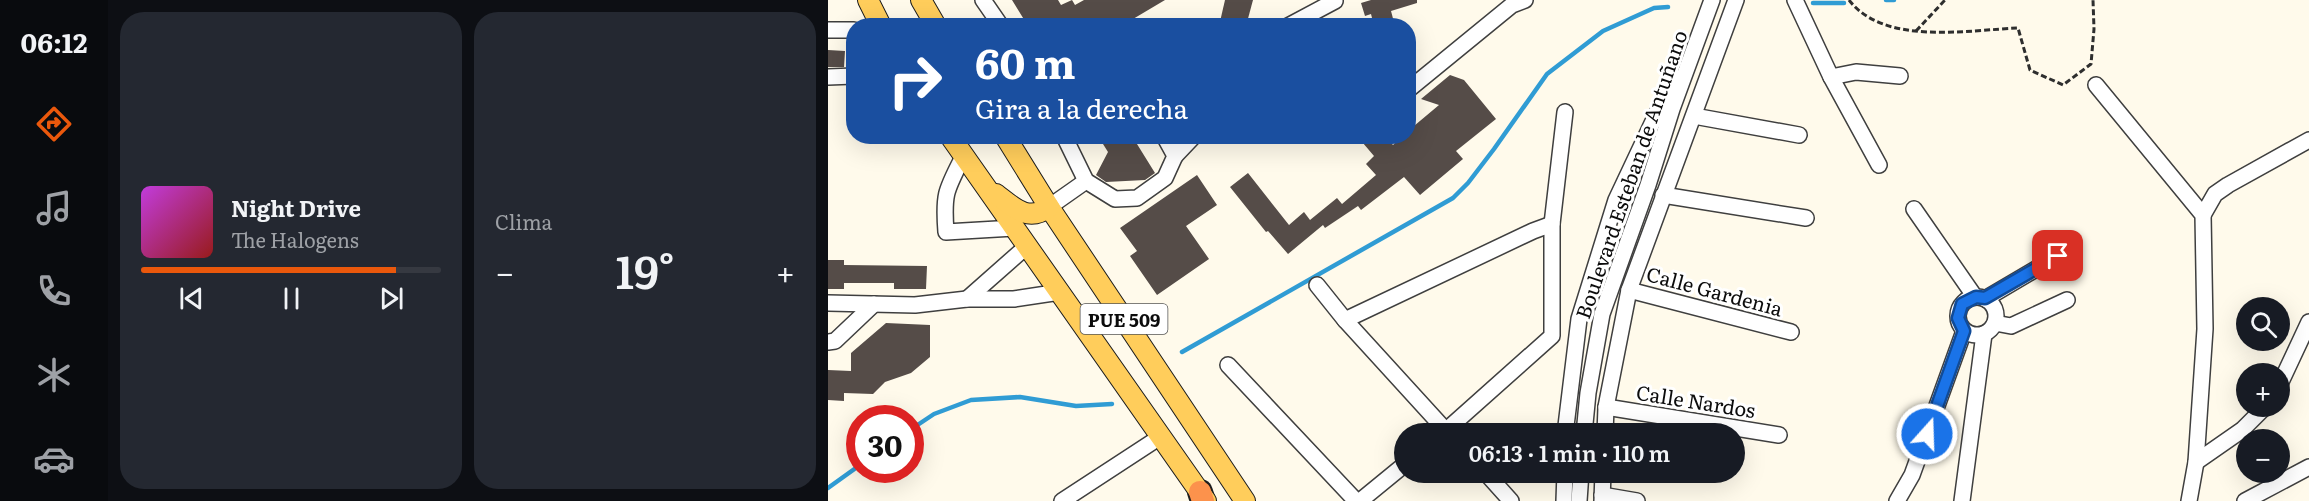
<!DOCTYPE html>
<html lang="es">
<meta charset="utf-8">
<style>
:root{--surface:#171b24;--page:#242831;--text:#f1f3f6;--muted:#9ea1a6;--line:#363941;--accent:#ea580c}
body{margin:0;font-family:Literata,serif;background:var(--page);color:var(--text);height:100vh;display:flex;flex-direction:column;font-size:22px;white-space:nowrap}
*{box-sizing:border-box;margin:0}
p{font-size:20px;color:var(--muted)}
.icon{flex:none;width:33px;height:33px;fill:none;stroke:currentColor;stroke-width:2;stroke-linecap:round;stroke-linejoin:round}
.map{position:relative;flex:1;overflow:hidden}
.panel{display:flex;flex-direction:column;gap:12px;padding:12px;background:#0d0f14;width:720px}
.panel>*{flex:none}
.banner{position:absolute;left:18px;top:18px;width:570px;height:126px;border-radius:24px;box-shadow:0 6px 24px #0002;background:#1a4fa0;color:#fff;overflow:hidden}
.fabs{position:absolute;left:1408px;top:297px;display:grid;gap:12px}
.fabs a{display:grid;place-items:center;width:54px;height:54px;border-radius:50%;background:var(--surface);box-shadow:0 6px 24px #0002;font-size:30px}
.speed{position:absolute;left:18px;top:405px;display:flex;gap:12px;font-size:30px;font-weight:700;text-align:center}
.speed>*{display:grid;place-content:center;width:78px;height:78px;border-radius:50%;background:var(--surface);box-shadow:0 6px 24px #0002;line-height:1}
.speed .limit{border:9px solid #d22;background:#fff;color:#111}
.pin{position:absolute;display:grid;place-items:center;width:51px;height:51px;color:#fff;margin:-26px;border-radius:12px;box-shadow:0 3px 9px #0006}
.me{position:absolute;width:66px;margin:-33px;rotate:20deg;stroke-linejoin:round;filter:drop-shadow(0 0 4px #0008)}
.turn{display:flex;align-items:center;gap:21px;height:126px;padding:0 30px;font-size:27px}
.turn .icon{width:78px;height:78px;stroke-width:2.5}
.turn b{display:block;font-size:42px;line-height:51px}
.big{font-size:45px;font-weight:600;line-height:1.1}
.panel .tile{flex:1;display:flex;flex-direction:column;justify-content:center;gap:9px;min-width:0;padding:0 21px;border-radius:24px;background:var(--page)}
.song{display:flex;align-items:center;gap:18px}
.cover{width:72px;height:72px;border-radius:9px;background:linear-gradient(135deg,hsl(290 70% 55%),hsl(0 70% 35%))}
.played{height:6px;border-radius:3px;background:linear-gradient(90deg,var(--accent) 85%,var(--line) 85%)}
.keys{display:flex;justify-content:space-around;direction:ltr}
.heat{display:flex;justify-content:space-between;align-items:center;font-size:33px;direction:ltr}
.panel .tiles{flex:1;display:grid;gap:12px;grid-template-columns:repeat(2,1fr)}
.trip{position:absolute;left:566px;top:423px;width:351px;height:60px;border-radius:30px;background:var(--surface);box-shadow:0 6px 24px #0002;font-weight:600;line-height:60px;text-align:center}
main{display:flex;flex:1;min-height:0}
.menu{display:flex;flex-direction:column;width:108px;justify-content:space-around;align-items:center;background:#090b0e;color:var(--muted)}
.menu .icon{width:42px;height:42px}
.menu .active{color:var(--accent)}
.menu b{font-size:27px;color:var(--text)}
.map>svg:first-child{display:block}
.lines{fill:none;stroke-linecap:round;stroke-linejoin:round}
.stream{stroke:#309cd4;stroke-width:4.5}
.building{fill:#554c48}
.minor-casing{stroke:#3f3f3f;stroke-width:18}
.major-casing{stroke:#1d1d1d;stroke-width:22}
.highway-casing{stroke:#1d1d1d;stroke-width:26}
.path{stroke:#2e2e2e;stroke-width:3;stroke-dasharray:6 3;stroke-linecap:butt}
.minor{stroke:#fff;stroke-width:15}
.major{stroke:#ffcd5b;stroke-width:20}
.highway{stroke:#fc924c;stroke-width:22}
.route-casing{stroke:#114b97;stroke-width:15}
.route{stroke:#1a73e8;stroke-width:10}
.labels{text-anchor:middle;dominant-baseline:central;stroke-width:6;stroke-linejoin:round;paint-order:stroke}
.shield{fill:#fff;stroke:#555;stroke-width:1.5}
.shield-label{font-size:18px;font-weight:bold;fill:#0c0c0c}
.street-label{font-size:20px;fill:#0c0c0c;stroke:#fff}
</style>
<main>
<nav class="menu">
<b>06:12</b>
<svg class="icon active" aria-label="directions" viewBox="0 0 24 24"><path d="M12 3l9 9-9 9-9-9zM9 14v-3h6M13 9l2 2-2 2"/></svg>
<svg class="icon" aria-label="music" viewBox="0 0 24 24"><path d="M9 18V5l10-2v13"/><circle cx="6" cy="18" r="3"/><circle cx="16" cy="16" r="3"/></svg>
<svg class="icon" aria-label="phone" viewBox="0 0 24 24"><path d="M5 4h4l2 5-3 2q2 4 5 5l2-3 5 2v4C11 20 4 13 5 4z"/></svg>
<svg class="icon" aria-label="climate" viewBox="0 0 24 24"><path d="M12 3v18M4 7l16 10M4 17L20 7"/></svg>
<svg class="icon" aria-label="car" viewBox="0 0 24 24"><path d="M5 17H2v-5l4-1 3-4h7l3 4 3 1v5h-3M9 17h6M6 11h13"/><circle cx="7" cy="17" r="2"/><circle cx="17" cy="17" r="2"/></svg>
</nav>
<section class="panel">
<div class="tiles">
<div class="tile">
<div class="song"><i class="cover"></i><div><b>Night Drive</b><p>The Halogens</p></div></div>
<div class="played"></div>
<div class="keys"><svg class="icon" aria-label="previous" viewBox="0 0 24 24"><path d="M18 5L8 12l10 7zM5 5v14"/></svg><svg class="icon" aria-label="pause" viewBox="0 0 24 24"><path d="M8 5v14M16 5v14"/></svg><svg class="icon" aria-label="next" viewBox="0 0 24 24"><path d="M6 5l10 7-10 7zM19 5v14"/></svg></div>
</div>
<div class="tile"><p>Clima</p>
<div class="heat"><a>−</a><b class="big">19°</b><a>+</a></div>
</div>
</div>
</section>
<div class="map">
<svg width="1481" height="501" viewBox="0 0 1481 501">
<rect width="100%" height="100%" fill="#fffaeb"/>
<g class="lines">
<!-- stream -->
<g class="stream">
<path d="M 1058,0 L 1066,0"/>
<path d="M 985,3 L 1016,3"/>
<path d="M 354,352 L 625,198 L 640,183 L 666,149 L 719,74 L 775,31 L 826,8 L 840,7"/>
<path d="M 82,430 L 106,414 L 143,400 L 192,397 L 248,406 L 284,404"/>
<path d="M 0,488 L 32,465"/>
</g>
</g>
<!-- building -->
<g class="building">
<path d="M 184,0 L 230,0 L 233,5 L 244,0 L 247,5 L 256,0 L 337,0 L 305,19 L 308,26 L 200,26 Z"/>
<path d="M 397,0 L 425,0 L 418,26 L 391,26 Z"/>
<path d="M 543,0 L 589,0 L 589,3 L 563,11 L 567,26 L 546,26 L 543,14 L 537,16 L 533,3 Z"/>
<path d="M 0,50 L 17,51 L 16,67 L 0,67 Z"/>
<path d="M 622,75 L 636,80 L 668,119 L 628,151 L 635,159 L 592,195 L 576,177 L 533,210 L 530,206 L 497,228 L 495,225 L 460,254 L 440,231 L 438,232 L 402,187 L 420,173 L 461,225 L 476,212 L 482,220 L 509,198 L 514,204 L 548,175 L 538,164 L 546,156 L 529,136 L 557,136 L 565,145 L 574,136 L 580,136 L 580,131 L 611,105 L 593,99 Z"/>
<path d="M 270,136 L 304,136 L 327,173 L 317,180 L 278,182 L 268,175 L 280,152 Z"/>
<path d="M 369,175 L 389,205 L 358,226 L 381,259 L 329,295 L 302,256 L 309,251 L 292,228 Z"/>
<path d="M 0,260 L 16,260 L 16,265 L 99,266 L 98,289 L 66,289 L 66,283 L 16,283 L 16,289 L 0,289 Z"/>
<path d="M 58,323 L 102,325 L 102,357 L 83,373 L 57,382 L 45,394 L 16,393 L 16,401 L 0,400 L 0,370 L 23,371 L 23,353 Z"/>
</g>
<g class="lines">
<!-- minor casing -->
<g class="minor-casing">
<g id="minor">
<path d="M 155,0 L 173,26"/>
<path d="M 967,0 L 1003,77 L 1051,165"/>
<path d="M 460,26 L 507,1"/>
<path d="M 0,30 L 26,30"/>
<path d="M 0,77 L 26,76"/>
<path d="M 1003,77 L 1028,72 L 1072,76"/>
<path d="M 1268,85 L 1375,215 L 1377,329 L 1368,462 L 1361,501"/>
<path d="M 580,90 L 684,5 L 697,0"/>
<path d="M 866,116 L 971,135"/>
<path d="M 236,136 L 258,181 L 287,199 L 309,198 L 337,178 L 347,156 L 336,136"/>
<path d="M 347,156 L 366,136"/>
<path d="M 135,157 C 118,190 115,194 118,232 L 186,228"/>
<path d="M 835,195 L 978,218"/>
<path d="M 221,207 L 258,181"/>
<path d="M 1086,209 L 1147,297"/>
<path d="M 1375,215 L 1387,194 L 1400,185 L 1481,140"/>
<path d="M 724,224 L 737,112"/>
<path d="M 489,285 L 517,320 L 621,434"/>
<path d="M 801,290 L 963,332"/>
<circle cx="1149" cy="316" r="19"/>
<path d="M 139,299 L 199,246"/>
<path d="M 1157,299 L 1230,256"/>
<path d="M 0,303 L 87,305 L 139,299 L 186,299 L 232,292"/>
<path d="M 517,320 L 705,231 L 724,224 L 724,336 L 614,434"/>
<path d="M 1167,323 L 1183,326 L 1239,300"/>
<path d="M 0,342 L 7,341 L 46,304"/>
<path d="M 400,365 L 528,501"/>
<path d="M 1452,384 L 1481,322"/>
<path d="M 778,407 L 951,435"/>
<path d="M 737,434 L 751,319 L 788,200 L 837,96 L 852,78"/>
<path d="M 756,434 L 760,393 L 774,314 L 820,185 L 844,109 L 884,0"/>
<path d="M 777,434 L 778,407 L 801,290 L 908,0"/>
<path d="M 1368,462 L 1414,430 L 1438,406"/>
<path d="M 657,472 L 683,501"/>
<path d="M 774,495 L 809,501"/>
<path d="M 234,501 L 332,437"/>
<path d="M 532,501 L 576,465"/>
<path d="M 736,501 L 737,472"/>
<path d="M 751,501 L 753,472"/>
<path d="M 774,501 L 775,472"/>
<path d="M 1069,501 L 1084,475 L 1136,331"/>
<path d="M 1134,501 L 1156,334"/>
<path d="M 1417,501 L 1481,467"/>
</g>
</g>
<!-- major casing -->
<g class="major-casing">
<g id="major">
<path d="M 40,0 L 53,26"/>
<path d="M 93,0 L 108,26"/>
<path d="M 122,136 L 378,501"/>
<path d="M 177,136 L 221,207 L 417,501"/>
<path d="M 168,194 C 185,207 200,223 221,207"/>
</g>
</g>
<!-- highway casing -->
<g class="highway-casing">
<path id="highway" d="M 372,492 L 375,501"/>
</g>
<!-- path -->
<g class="path">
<path d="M 1021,0 C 1056,46 1140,30 1190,28 L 1202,70 L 1235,85 L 1263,64 L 1266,29 L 1265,0"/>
<path d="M 1088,31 L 1117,0"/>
</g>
<!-- minor -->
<use href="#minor" class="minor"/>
<!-- major -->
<use href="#major" class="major"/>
<!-- highway -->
<use href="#highway" class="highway"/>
</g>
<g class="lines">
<!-- route casing -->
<g class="route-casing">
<path id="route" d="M 1099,434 L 1136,331 L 1130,318 L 1134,304 L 1148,297 L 1157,298 L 1230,256"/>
</g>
<!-- route -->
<use href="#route" class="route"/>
</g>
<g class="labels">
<!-- shield labels -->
<rect class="shield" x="252.5" y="304" width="87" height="30" rx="4.5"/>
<g class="shield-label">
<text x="296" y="319">PUE 509</text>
</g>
<!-- street labels -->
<g class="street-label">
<text transform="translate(802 174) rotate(-71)">Boulevard Esteban de Antuñano</text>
<text transform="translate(887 290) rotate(15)">Calle Gardenia</text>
<text transform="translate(868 400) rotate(9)">Calle Nardos</text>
</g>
</g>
</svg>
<div class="fabs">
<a><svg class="icon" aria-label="search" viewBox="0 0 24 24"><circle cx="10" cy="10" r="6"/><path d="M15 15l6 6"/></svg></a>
<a>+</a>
<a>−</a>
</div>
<div class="speed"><div class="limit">30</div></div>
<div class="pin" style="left:1230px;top:256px;background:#d93025"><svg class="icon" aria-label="arrive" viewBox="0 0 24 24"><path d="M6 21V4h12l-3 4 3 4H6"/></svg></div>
<svg class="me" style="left:1099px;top:434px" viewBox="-20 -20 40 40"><circle r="17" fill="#1a73e8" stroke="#fff" stroke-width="3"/><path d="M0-11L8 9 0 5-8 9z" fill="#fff"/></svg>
<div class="trip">06:13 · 1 min · 110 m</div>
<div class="banner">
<div class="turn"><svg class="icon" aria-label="right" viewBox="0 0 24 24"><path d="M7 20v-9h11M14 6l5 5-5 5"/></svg><div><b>60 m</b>Gira a la derecha</div></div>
</div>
</div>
</main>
